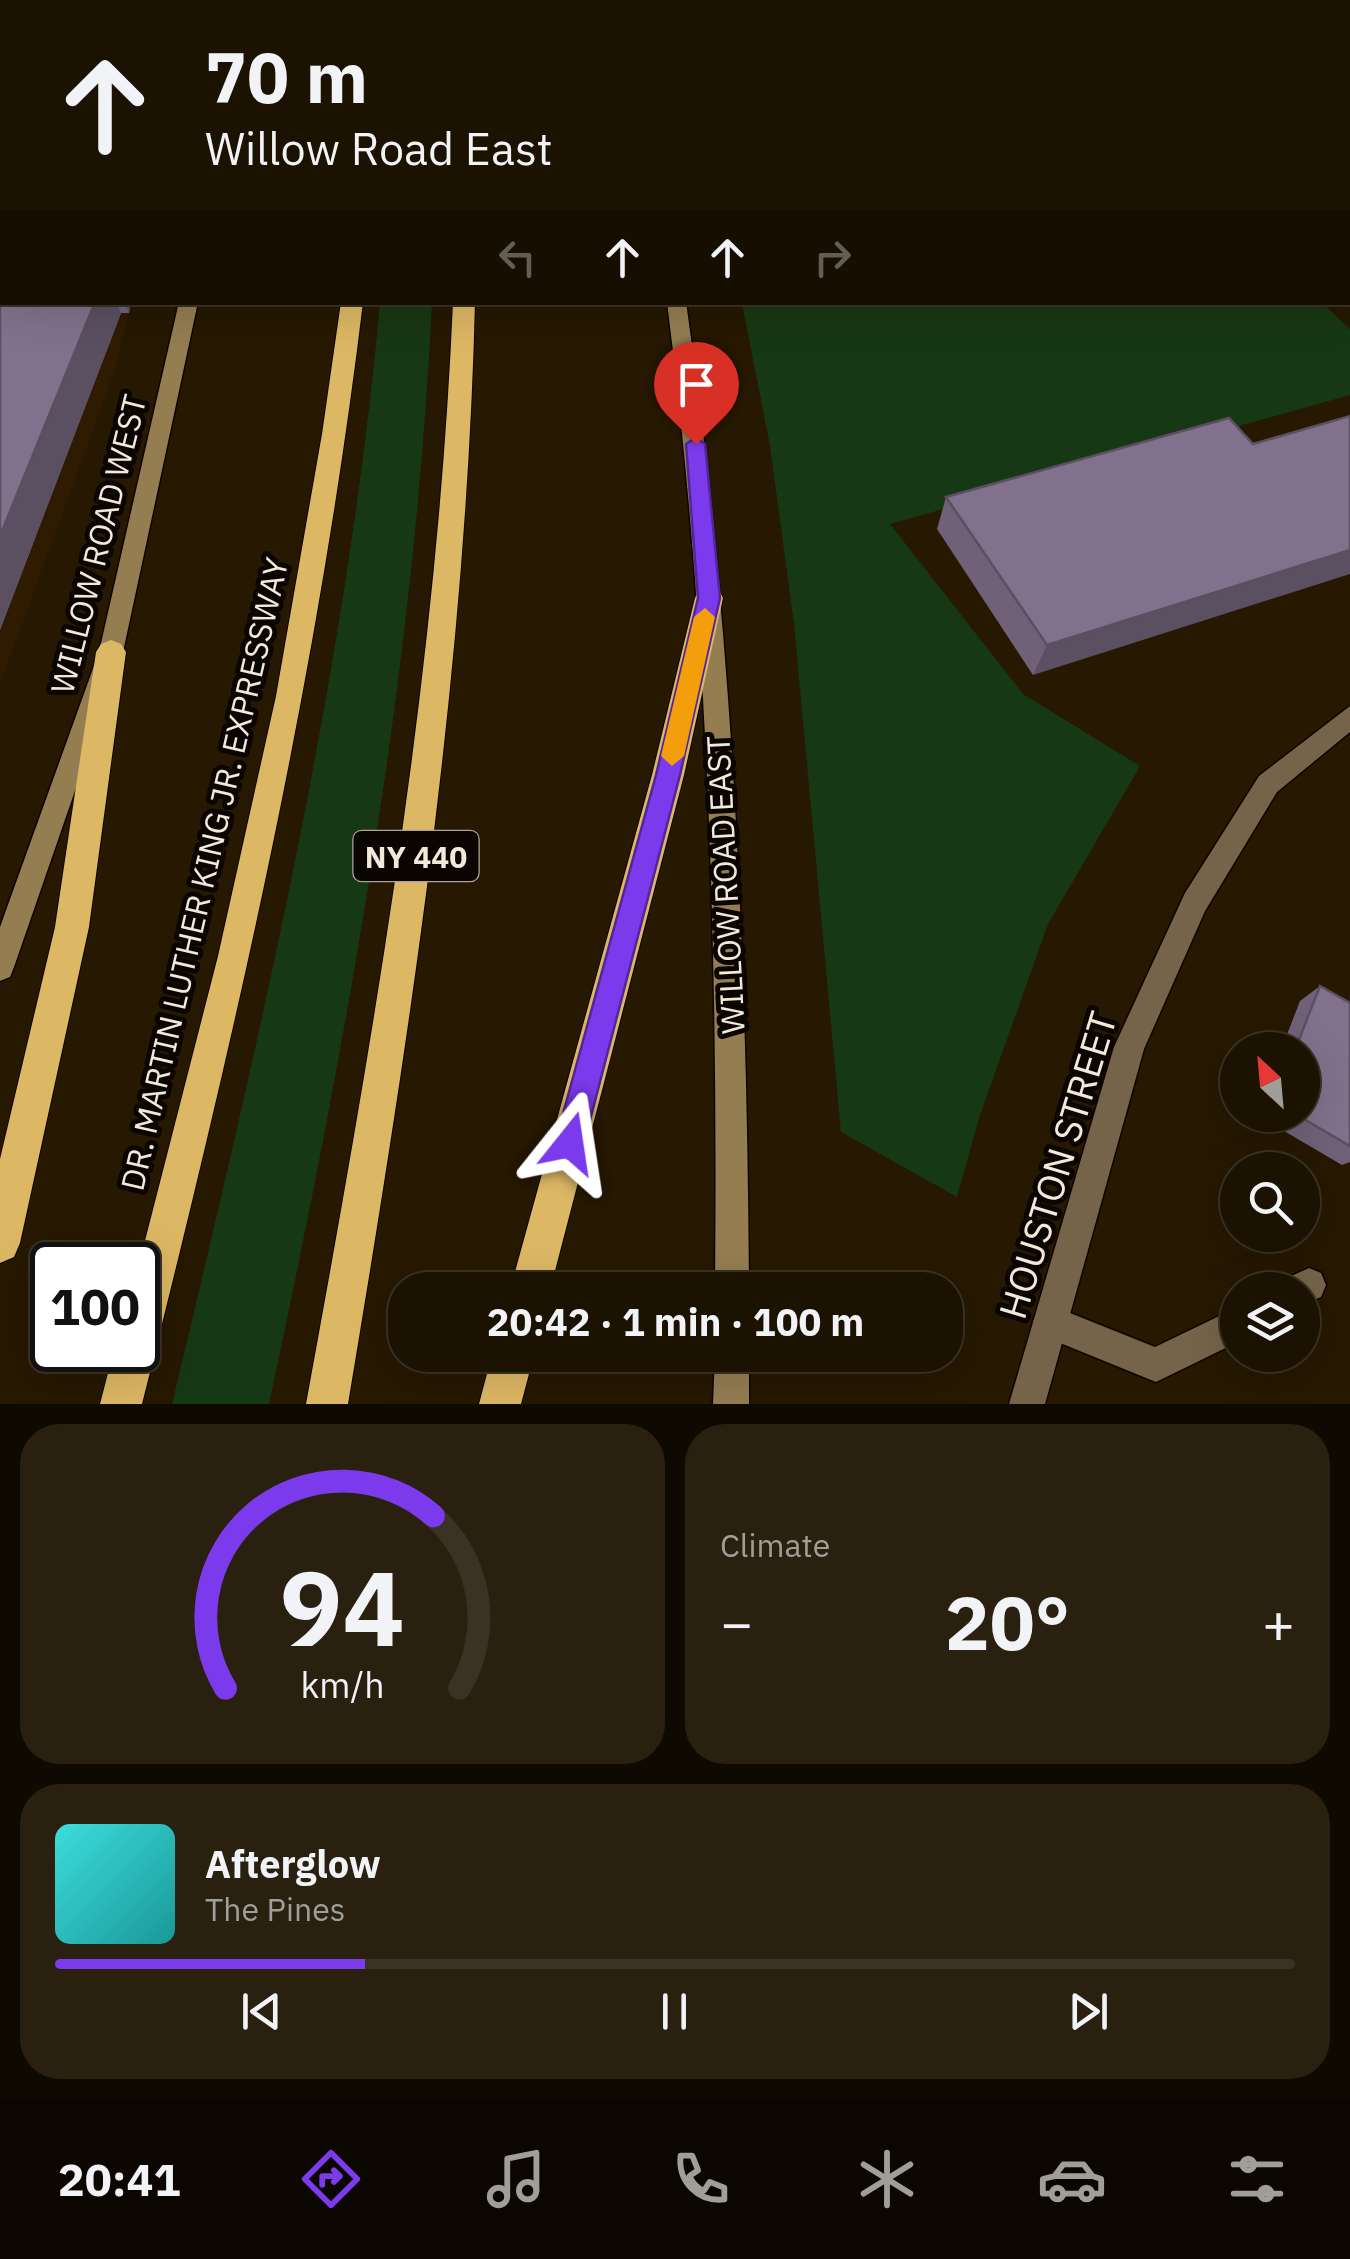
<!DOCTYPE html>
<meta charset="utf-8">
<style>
:root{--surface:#1c1201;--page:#292010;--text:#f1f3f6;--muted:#a09e99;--line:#3a3223;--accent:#7c3aed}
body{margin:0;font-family:"IBM Plex Sans",sans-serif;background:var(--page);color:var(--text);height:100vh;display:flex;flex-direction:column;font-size:38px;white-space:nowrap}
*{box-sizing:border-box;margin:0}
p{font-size:32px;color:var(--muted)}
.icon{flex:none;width:55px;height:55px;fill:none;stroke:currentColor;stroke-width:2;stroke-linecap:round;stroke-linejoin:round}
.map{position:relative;height:1404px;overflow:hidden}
.panel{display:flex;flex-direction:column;gap:20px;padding:20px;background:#0f0a01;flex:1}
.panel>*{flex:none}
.top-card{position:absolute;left:0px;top:0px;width:1350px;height:305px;box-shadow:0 10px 40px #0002,0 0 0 2px var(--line);background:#1c1201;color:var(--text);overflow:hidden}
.needle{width:65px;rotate:334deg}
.fabs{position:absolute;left:1220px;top:1032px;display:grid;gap:20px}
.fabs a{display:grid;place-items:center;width:100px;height:100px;border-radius:50%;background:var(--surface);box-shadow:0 10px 40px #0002,0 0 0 2px var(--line);font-size:50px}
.speed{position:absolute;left:30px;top:1242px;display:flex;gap:20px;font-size:50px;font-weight:700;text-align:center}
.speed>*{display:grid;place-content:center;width:130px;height:130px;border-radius:50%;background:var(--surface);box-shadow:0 10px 40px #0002,0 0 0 2px var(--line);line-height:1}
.speed .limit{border:5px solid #111;border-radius:15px;background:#fff;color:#111}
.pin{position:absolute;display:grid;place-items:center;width:85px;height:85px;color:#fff;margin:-102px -42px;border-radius:50% 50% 50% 0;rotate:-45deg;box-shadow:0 0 10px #0007}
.pin .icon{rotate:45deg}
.me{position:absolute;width:110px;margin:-55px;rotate:15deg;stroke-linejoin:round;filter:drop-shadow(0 0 8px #0008)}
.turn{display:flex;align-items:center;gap:35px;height:210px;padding:0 40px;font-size:45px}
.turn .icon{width:130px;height:130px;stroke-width:2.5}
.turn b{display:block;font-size:70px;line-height:85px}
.lanes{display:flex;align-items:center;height:95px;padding:0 40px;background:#0003;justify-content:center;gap:50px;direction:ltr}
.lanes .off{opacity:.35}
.big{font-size:75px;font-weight:700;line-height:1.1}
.panel .widget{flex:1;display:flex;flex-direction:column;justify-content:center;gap:15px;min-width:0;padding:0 35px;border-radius:40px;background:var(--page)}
.panel .dial{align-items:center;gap:0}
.dial svg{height:260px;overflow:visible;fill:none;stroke:var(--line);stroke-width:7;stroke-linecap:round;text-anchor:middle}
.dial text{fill:var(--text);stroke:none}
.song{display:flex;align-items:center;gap:30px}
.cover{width:120px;height:120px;border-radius:15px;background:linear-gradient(135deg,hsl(180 70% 55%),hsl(180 70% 35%))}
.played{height:10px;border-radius:5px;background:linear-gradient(90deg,var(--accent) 25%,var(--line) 25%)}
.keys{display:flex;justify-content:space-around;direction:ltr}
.heat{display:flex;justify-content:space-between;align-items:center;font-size:55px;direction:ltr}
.panel .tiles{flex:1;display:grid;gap:20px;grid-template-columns:1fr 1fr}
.widget:last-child{grid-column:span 2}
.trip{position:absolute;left:388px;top:1272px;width:575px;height:100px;border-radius:40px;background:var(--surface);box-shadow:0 10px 40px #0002,0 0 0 2px var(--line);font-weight:700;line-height:100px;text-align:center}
.menu{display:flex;height:160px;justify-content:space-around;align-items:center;background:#0b0700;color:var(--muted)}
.menu .icon{width:70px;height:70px}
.menu .current{color:var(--accent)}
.menu b{font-size:45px;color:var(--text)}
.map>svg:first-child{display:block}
.built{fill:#2f1c00}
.green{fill:#173814}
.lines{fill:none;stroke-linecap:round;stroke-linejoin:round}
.lane-casing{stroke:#0f0400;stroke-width:3}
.street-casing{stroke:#0f0400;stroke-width:3}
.secondary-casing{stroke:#0f0400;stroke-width:3}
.highway-casing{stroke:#0f0400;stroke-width:2}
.lane{fill:#756449;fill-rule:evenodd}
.street{fill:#756449;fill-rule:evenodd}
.secondary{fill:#947d51;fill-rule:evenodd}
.highway{fill:#dcb764;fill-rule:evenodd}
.wall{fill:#706178}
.shaded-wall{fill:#5b4f62}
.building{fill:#82718c;stroke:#5b4f62;stroke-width:2.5}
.route{fill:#7c3aed;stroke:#51269a;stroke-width:2.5}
.slow{fill:#f59e0b}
.labels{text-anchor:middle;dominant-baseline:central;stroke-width:10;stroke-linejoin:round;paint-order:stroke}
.shield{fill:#0a0500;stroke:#ada599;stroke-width:2.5}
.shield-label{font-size:30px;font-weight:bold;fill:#f3e9da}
.street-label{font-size:32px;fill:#f3e9da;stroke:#0a0500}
.near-street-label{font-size:38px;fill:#f3e9da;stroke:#0a0500}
</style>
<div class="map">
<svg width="1350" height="1404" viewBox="0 0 1350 1404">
<rect width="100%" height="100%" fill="#261801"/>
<!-- built -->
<path class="built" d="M 2,41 L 2,302 L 131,303 L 115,370 L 0,684 Z"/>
<!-- green -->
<g class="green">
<path d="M 652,0 L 1328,0 L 1332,2 L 653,2 Z"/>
<path d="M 1321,302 L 1350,329 L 1350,395 L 890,524 L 1023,694 L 1140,766 L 1048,924 L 979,1118 L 957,1197 L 841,1132 L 794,624 L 770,446 L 742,303 Z"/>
<path d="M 380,303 L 432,303 C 414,674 347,1041 269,1404 L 172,1404 C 259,1040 346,676 380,303 Z"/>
</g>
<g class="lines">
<!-- lane casing -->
<g class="lane-casing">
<g id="lane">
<path d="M 1309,1268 L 1321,1273 L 1326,1285 L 1321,1297 L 1302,1305 L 1302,1290 L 1282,1290 L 1287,1278 Z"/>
<path d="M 1050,1305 L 1155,1347 L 1238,1307 L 1238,1342 L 1156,1382 L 1038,1334 L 1033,1322 L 1038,1310 Z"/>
</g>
</g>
<!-- street casing -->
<g class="street-casing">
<path id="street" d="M 1350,706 L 1350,732 L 1277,792 L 1205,911 L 1144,1049 L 1045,1404 L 1009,1404 L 1114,1047 L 1185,893 L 1259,776 Z"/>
</g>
<!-- secondary casing -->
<g class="secondary-casing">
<g id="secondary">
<path d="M 595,0 L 609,0 L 610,2 L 596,2 Z"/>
<path d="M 179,302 L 198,302 L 123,652 L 14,967 L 10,977 L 0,981 L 0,927 L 99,652 Z"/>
<path d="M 667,302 L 686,302 C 733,631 747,959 749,1290 L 715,1290 C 718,959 709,631 667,302 Z"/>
<path d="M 715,1355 L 749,1355 L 749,1404 L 713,1404 Z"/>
</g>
</g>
<!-- highway casing -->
<g class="highway-casing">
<g id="highway">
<path d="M 355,0 L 373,0 L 373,2 L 356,2 Z"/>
<path d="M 440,0 L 458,0 L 459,2 L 442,2 Z"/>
<path d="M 341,302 L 363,302 C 318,678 234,1038 142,1404 L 100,1404 L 114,1350 L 138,1350 L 138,1268 L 218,956 L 276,696 L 322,434 Z"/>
<path d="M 453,302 L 475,302 C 466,674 409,1038 348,1404 L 306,1404 C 373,1038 437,675 453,302 Z"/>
<path d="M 709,587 L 719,590 L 723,598 L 684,775 L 550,1290 L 510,1290 L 652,775 L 695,598 L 699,590 Z"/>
<path d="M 111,640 L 121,644 L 126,652 L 89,927 L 20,1243 L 14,1257 L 0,1263 L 0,1159 L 55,927 L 96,652 L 101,644 Z"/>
<path d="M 492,1355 L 534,1355 L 521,1404 L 479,1404 Z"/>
</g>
</g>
<!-- lane -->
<use href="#lane" class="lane"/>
<!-- street -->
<use href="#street" class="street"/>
<!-- secondary -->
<use href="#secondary" class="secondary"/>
<!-- highway -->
<use href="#highway" class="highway"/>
</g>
<!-- wall -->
<g class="wall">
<path d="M 1350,61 L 1350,194 L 1348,192 L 1348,62 Z"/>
<path d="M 0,183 L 2,302 L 131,302 L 129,313 L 121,313 L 0,630 Z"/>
<path d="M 1350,213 L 1350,296 L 1348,297 L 1348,214 Z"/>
<path d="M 1253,444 L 1033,675 L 937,529 L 946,497 Z"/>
<path d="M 1320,986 L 1350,1003 L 1350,1162 L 1342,1165 L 1257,1115 L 1302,1115 L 1302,1050 L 1281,1050 L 1300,1001 Z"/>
</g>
<!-- shaded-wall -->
<g class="shaded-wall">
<path d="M 0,90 L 2,90 L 2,126 L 0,127 Z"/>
<path d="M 95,302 L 116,302 L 121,313 L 0,630 L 0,536 Z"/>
<path d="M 124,302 L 131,302 L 129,313 Z"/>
<path d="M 1350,550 L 1350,574 L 1033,675 L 1047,645 Z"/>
</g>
<!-- building -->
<g class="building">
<path d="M 0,0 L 161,0 L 161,2 L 2,2 L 2,90 L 0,90 Z"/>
<path d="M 1350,61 L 1350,146 L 1348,144 L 1348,62 Z"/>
<path d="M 2,174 L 2,302 L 95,302 L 0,536 L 0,183 Z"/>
<path d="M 1350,213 L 1350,253 L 1348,251 L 1348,214 Z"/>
<path d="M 1350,416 L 1350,550 L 1047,645 L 946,497 L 1229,418 L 1253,444 Z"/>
<path d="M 1320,986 L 1350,1003 L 1350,1146 L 1297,1115 L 1302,1115 L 1302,1050 L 1295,1050 Z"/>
</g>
<!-- route -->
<path class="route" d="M 696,437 L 705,444 L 720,598 L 680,775 L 584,1143 L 580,1153 L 570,1157 L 560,1153 L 555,1143 L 656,775 L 698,598 L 686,444 Z"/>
<!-- slow -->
<path class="slow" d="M 705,608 L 715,617 L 684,756 L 672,766 L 661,756 L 694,617 Z"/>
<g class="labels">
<!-- shield labels -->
<rect class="shield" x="353.5" y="831" width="125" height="50" rx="8"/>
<g class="shield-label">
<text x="416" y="856">NY 440</text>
</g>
<!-- street labels -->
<g class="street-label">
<text transform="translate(98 544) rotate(-76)">WILLOW ROAD WEST</text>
<text transform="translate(204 874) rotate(-77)">DR. MARTIN LUTHER KING JR. EXPRESSWAY</text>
<text transform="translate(725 885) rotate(-93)">WILLOW ROAD EAST</text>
</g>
<!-- near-street labels -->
<g class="near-street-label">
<text transform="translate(1057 1165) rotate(-73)">HOUSTON STREET</text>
</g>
</g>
</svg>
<div class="fabs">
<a><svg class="needle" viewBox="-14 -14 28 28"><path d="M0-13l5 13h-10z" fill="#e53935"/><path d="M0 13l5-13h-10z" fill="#a09e99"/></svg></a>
<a><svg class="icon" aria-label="search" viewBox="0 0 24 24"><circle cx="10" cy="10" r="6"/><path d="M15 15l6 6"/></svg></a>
<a><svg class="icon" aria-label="layers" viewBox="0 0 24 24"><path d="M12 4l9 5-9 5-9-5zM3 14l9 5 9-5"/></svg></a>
</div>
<div class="speed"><div class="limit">100</div></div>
<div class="pin" style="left:696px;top:444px;background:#d93025"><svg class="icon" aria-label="arrive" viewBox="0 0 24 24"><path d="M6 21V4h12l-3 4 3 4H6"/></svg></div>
<svg class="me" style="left:570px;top:1143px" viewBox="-20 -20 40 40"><path d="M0-17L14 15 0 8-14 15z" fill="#7c3aed" stroke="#fff" stroke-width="4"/></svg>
<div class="trip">20:42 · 1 min · 100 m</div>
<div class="top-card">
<div class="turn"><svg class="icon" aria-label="ahead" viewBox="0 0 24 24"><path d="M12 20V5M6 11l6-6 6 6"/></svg><div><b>70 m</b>Willow Road East</div></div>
<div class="lanes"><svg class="icon off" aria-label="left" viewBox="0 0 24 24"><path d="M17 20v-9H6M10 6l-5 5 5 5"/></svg><svg class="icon" aria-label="ahead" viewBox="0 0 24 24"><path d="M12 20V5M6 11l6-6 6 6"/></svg><svg class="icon" aria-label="ahead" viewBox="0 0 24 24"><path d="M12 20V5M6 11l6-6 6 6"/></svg><svg class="icon off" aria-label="right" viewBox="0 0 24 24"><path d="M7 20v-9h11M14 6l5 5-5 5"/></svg></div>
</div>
</div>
<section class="panel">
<div class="tiles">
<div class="widget dial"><svg viewBox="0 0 100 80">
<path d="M14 69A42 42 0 1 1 86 69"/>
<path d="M14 69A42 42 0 0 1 78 16" stroke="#7c3aed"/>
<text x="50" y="56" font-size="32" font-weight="700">94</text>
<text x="50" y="72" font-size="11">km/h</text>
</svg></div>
<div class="widget"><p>Climate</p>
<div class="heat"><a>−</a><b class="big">20°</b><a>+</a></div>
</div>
<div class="widget">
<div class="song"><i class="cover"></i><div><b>Afterglow</b><p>The Pines</p></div></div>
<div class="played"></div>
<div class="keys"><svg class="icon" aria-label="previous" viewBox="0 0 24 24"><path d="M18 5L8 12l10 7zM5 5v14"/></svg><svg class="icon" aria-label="pause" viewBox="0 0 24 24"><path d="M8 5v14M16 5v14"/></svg><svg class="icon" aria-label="next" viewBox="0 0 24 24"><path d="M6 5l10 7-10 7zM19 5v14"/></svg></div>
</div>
</div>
</section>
<nav class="menu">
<b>20:41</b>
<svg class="icon current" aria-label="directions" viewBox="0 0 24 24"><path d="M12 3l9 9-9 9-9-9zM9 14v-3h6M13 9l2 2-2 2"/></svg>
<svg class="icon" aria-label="music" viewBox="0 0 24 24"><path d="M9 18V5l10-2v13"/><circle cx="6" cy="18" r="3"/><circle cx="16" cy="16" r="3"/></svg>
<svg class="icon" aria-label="phone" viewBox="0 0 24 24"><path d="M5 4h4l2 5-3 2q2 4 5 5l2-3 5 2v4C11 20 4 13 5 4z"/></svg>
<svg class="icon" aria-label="climate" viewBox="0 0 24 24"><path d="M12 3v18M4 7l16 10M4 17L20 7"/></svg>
<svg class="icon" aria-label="car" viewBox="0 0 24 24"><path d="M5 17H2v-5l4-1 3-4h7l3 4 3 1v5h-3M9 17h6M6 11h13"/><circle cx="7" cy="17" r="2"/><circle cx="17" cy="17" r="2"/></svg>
<svg class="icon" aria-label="filters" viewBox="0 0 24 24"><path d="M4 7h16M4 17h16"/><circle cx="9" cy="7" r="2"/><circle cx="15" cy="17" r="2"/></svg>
</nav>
